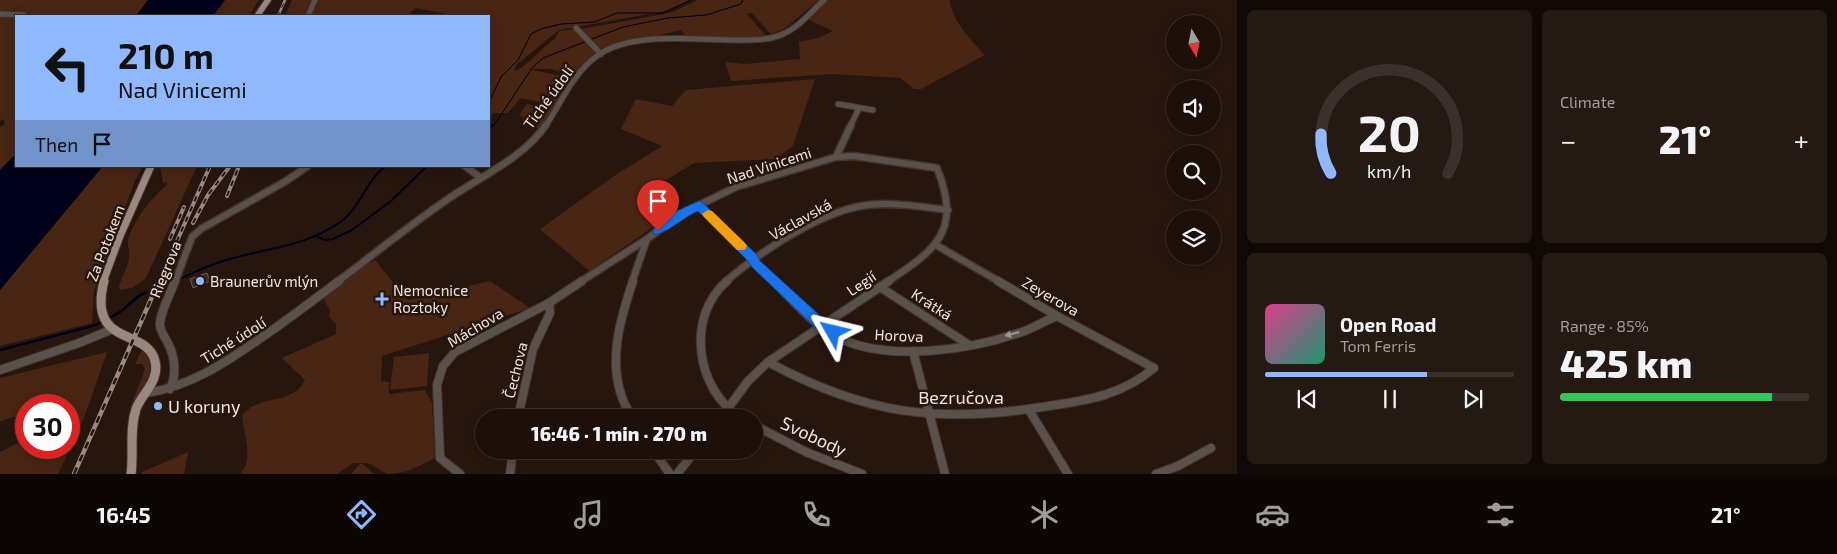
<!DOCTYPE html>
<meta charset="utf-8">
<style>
:root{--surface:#1d100a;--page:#251913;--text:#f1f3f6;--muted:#a09d9c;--line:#3b302b;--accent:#8fb8fd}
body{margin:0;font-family:"Exo 2",sans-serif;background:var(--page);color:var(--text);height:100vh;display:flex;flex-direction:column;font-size:19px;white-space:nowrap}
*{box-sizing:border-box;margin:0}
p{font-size:16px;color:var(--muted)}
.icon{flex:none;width:28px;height:28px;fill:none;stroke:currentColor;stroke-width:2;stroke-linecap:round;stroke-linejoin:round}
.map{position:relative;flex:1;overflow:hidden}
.drawer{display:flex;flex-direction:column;gap:10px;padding:10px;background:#100906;width:600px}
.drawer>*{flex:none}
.top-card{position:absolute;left:15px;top:15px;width:475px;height:152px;border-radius:0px;box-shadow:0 2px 12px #0003,0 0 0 1px var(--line);background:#8fb8fd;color:#111;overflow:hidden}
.needle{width:32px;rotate:170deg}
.tools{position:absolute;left:1166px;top:15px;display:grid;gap:10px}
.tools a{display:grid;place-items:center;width:55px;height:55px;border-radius:50%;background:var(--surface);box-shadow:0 2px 12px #0003,0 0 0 1px var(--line);font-size:25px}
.speed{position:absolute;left:15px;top:394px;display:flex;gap:10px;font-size:25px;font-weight:700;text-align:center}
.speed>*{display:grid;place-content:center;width:65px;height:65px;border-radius:50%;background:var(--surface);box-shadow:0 2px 12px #0003,0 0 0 1px var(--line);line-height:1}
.speed .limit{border:8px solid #d22;background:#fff;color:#111}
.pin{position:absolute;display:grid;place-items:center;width:42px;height:42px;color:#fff;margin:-51px -21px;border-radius:50% 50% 50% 0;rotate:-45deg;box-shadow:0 0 5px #0007}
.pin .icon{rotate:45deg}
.me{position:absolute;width:55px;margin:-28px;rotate:307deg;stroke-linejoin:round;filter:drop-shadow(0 0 4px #0008)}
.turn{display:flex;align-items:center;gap:18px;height:105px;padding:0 20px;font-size:22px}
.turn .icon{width:65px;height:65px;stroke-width:2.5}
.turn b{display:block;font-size:35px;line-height:42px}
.then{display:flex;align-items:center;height:48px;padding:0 20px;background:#0003;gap:10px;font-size:19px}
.big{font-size:38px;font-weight:800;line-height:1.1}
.drawer .card{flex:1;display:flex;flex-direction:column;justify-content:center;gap:8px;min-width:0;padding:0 18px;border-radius:8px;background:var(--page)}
.drawer .dial{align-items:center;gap:0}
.dial svg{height:130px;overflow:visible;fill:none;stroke:var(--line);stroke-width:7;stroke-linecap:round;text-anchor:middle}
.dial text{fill:var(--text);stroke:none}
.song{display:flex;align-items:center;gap:15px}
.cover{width:60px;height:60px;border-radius:8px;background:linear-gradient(135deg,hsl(330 70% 55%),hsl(160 70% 35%))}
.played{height:5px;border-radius:2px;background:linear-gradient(90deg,var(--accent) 65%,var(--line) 65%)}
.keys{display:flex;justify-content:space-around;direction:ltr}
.heat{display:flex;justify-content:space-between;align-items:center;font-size:28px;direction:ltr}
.charge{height:8px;border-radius:4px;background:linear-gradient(90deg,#34c759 85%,var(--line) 0)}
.drawer .tiles{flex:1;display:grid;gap:10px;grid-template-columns:repeat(2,1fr)}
.trip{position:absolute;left:475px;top:409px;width:288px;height:50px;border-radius:25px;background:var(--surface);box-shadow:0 2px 12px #0003,0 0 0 1px var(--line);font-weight:800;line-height:50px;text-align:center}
.dock{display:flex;height:80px;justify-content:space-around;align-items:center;background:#0c0604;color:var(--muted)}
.dock .icon{width:35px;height:35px}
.dock .on{color:var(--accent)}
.dock b{font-size:22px;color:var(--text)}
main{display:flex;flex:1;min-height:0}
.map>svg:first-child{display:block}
.green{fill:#492513}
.water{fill:#00011a}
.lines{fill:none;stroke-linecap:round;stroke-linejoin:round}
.stream-far2{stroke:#00011a;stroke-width:1}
.stream-far1{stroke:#00011a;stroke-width:2}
.stream{stroke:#00011a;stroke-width:2.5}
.building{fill:#3b2921;stroke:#705b52}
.minor-far2-casing{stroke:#43332b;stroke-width:7}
.minor-far1-casing{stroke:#43332b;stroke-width:9}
.minor-casing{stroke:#43332b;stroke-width:10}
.major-far2-casing{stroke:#43332b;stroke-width:8}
.major-far1-casing{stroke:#43332b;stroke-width:9}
.major-casing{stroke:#43332b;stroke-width:11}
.minor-far2{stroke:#5a514d;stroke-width:5}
.minor-far1{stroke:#5a514d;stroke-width:6}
.minor{stroke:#5a514d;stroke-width:8}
.major-far2{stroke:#9a877f;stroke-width:5.5}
.major-far1{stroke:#9a877f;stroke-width:7}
.major{stroke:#9a877f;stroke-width:9}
.rail-far2-casing{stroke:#988a83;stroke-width:2.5}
.rail-far1-casing{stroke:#988a83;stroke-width:4}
.rail-casing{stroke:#988a83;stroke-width:4.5}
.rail-far2{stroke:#27160e;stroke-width:1;stroke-dasharray:4.5;stroke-linecap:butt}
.rail-far1{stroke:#27160e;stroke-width:2;stroke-dasharray:5.5;stroke-linecap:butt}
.rail{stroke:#27160e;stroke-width:2.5;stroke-dasharray:7;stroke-linecap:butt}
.oneway{fill:#9e948f}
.route{fill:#1a73e8;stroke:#114b97}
.slow{fill:#f59e0b}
.poi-dot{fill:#8fb8fd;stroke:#27160e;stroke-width:2}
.labels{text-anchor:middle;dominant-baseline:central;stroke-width:5;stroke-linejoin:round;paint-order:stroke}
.street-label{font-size:15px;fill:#f1e5df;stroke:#27160e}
.poi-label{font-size:15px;fill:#f1e5df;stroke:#27160e;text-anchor:start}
.near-street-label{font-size:18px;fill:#f1e5df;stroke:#27160e}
.near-poi-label{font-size:18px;fill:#f1e5df;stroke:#27160e;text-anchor:start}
</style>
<main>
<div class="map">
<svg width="1237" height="474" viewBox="0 0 1237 474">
<rect width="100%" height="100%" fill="#27160e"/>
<!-- green -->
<g class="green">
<path d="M 0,0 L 148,0 L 136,16 L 16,16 L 16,154 L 0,170 L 0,127 L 5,124 L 3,119 L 0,121 L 0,15 L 10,14 L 22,4 L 9,14 L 0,14 Z"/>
<path d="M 225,0 L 259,0 L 249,16 L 213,16 Z"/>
<path d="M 292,0 L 312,0 L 304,16 L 285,16 Z"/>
<path d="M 319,0 L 690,0 L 666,11 L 559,30 L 516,65 L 514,71 C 528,67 540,48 555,39 L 559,31 L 576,29 L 596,52 L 574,75 L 549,69 L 528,69 L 571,78 L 540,130 L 519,115 L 527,104 L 542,107 L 544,103 L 521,98 L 508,113 L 493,113 L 489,122 L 489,16 L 450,16 L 447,14 L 415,8 L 408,16 L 312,16 Z"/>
<path d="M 698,0 L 819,0 L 784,29 L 771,34 L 752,13 L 747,14 L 766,36 L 760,37 L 686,37 L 681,30 L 599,49 L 580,29 L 670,13 Z"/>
<path d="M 827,0 L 950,0 C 951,20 971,40 985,55 L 921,89 L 914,89 L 900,78 L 832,74 L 731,81 L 725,62 L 745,64 L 800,59 L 799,42 L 818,38 L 833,31 L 805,18 Z"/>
<path d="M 815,79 L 793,146 L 775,159 L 694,163 L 645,193 L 678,210 L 589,271 L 540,229 L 614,176 L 662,146 L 621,129 L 636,99 L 672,106 L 686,90 Z"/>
<path d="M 103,166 L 143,166 L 135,181 L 94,291 L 92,323 L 0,346 L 0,290 Z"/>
<path d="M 160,166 L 197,166 L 146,278 L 132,288 L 120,290 L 119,286 C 122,277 129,265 129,256 C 130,250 127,245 128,240 C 134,220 151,198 167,185 L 167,182 L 163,183 Z"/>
<path d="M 375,260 L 408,300 L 490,281 L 530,308 L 382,356 L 381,381 L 389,382 L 389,394 L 425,390 L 432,403 L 435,458 C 420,466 405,474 387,474 C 378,470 373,462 362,463 L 374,474 L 351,474 L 361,463 L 353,463 L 337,474 L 240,474 C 255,459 243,432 242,415 C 246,412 250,407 255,405 C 273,397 294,401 305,380 L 282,358 L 336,334 L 336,324 L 329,317 L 330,310 L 323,298 L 369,262 L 371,263 Z"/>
<path d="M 142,350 C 157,365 150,378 141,394 C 137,400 134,407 129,411 L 145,369 L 142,364 L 135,364 Z"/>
<path d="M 107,352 L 84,418 L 58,474 L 0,474 L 0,452 L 20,442 L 26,434 L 26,448 L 69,448 L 69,405 L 26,405 L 26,421 L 23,417 L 14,417 L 0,421 L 0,378 Z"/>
<path d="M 429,353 L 427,386 L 390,390 L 394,357 Z"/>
<path d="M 188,452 L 184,474 L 142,474 L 142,472 Z"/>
</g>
<!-- water -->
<g class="water">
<path d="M 148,0 L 225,0 L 213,16 L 136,16 Z"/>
<path d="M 16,154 L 16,166 L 103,166 L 0,290 L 0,170 Z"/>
</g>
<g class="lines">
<!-- stream-far2 -->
<g class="stream-far2">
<path d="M 489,102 L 501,77 L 518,60 L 531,34 L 541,29 L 561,24 L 595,22 L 617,13 L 663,13 L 691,0"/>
<path d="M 491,127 L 495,124 L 532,68 L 543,58 L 623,27 L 668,18 L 706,15 L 741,4 L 743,0"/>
</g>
<!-- stream-far1 -->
<g class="stream-far1">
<path d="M 489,128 L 493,125"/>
<path d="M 315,236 L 325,240 L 333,239 L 352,230 L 391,201 L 427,166"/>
<path d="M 177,280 C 191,274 205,267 220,262 C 262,248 306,248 343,220 C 361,206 367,179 386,166"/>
</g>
<!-- stream -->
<g class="stream">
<path d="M 108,319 L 120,312 L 140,295 L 170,283"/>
<path d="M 0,350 L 96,325 L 104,321"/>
</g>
</g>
<!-- building -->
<path class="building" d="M 207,273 L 210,281 L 193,288 L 190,279 Z"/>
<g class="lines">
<!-- minor-far2 casing -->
<g class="minor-far2-casing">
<g id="minor-far2">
<path d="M 0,14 L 24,15"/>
<path d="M 308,16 L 315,0"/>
<path d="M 576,28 L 601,54"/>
<path d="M 838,104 L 873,110"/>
<path d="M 545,127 C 561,103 573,73 597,56 C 631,31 694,40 734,40 C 751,40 768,41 783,34 C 799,27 811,12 824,0"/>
<path d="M 850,127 L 859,108"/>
</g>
</g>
<!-- minor-far1 casing -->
<g class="minor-far1-casing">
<g id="minor-far1">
<path d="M 836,157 L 851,125"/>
<path d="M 465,166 L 481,178"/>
<path d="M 699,205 L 775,282"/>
<path d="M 936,245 L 1000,282"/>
<path d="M 175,282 L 192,237 L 201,229 L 286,181 L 308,166"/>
<path d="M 337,282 C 374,254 410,225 448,199 C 481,176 522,159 546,125"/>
<path d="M 580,282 L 647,239 L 681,214 L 736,187 L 836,157 L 854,156 L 937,168 C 962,231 937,249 887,282"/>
<path d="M 632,282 L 647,239"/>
<path d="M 725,282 C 760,252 822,210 868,205 C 895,202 922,207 948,210"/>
</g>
</g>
<!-- minor casing -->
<g class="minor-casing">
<g id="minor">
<path d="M 727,281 C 685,317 696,390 741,418"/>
<path d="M 774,281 C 794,302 816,328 843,340 C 893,361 969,350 1019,333 C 1032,329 1044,321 1057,316"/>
<path d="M 880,287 L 969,345"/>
<path d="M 913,351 L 945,474"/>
<path d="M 768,362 C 866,415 939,424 1049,406 C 1089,400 1122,395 1154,368 L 1057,316 L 998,281"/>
<path d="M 0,370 L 79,343 L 113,329"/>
<path d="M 170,389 C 177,375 175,357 168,343 C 165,338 161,332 160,326 C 159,315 171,292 175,281"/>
<path d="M 146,393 C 194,386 232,358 271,331 C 294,315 316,298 339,281"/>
<path d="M 1029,410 L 1068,474"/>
<path d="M 518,418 L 533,349 L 550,313 L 549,303"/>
<path d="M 607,418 L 627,410"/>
<path d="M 632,418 C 629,411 624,404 622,397 C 608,359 621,317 633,281"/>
<path d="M 721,418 L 748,381 L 768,362 L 889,281"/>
<path d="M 754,425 L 806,452 L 862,474"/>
<path d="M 653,450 L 670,474"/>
<path d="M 460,474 L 440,458 L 437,385 L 443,366 L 455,352 L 549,303 L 582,281"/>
<path d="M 510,474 L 513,450"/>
<path d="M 677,474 L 696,450"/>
<path d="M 1156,474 L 1178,466 L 1211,448"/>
</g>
</g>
<!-- major-far2 casing -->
<g class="major-far2-casing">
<path id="major-far2" d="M 257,16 L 268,0"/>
</g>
<!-- major-far1 casing -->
<g class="major-far1-casing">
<path id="major-far1" d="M 103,282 L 120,236 L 151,166"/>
</g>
<!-- major casing -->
<g class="major-casing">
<path id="major" d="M 104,281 C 87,348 147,327 155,361 C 160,381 142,393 136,409 C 129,430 134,453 131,474"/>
</g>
<!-- minor-far2 -->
<use href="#minor-far2" class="minor-far2"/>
<!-- minor-far1 -->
<use href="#minor-far1" class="minor-far1"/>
<!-- minor -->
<use href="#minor" class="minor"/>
<!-- major-far2 -->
<use href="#major-far2" class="major-far2"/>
<!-- major-far1 -->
<use href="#major-far1" class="major-far1"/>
<!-- major -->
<use href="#major" class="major"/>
<!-- rail-far2 casing -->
<g class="rail-far2-casing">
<path id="rail-far2" d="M 278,16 L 285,0"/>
</g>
<!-- rail-far1 casing -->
<g class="rail-far1-casing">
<g id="rail-far1">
<path d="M 227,196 L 239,166"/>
<path d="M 193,223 L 208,195 L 230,166"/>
<path d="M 170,239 L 184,207"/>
<path d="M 159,282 L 210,166"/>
</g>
</g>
<!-- rail casing -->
<g class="rail-casing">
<path id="rail" d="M 74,474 L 159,281"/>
</g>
<!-- rail-far2 -->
<use href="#rail-far2" class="rail-far2"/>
<!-- rail-far1 -->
<use href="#rail-far1" class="rail-far1"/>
<!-- rail -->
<use href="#rail" class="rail"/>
</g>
<!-- one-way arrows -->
<defs><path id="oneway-solid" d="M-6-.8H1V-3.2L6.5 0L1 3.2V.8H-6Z" transform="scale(1.25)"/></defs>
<use class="oneway" href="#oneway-solid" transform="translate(1012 334) rotate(165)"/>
<!-- route -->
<path class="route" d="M 699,201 L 703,203 L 757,255 L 760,261 L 827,322 L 837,329 L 839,332 L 837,336 L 833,338 L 818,330 L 752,267 L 748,261 L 698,211 C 687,215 663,236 654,234 L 653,231 L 654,228 L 677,211 Z"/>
<!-- slow -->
<path class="slow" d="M 708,210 L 712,211 L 745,243 L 747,246 L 745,250 L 737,250 L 704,217 L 702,214 Z"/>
<!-- markers -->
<g class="poi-dot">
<circle cx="200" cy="281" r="5"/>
<path d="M379.5 291.5h5v5h5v5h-5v5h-5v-5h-5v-5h5z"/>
<circle cx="158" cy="406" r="5"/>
</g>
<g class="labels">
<!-- street labels -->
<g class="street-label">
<text transform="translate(548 97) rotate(-54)">Tiché údolí</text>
<text transform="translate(769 165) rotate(-18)">Nad Vinicemi</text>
<text transform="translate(800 219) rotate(-29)">Václavská</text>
<text transform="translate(105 243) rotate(-69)">Za Potokem</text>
<text transform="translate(165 269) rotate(-68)">Riegrova</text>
<text transform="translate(861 283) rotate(-34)">Legií</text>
<text transform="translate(1051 296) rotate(30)">Zeyerova</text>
<text transform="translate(932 304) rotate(33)">Krátká</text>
<text transform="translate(475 327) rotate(-31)">Máchova</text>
<text transform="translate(899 335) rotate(3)">Horova</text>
<text transform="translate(233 340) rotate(-32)">Tiché údolí</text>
<text transform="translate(515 370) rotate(-76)">Čechova</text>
</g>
<!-- poi labels -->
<g class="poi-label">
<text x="210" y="281">Braunerův mlýn</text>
<text x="393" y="290">Nemocnice<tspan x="393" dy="17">Roztoky</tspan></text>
</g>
<!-- near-street labels -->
<g class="near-street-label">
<text x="961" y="397">Bezručova</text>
<text transform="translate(814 436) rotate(25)">Svobody</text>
</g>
<!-- near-poi labels -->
<g class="near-poi-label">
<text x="168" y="406">U koruny</text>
</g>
</g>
</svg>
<div class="tools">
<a><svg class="needle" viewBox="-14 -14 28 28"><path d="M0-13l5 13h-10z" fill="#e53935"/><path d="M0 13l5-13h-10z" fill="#a09d9c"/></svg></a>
<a><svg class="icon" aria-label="sound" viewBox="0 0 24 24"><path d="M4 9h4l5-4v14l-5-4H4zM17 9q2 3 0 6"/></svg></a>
<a><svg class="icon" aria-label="search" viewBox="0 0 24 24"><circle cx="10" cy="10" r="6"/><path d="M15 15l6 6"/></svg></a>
<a><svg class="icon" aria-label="layers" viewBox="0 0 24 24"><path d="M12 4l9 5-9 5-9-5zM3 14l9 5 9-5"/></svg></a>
</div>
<div class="speed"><div class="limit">30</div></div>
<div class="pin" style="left:658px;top:231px;background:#d93025"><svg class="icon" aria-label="arrive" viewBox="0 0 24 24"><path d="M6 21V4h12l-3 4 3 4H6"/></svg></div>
<svg class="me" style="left:833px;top:332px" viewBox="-20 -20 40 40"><path d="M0-17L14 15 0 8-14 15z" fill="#1a73e8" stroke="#fff" stroke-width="4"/></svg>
<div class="trip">16:46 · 1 min · 270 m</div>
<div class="top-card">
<div class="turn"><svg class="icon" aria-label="left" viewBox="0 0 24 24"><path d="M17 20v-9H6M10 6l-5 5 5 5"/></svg><div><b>210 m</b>Nad Vinicemi</div></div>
<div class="then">Then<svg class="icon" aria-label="arrive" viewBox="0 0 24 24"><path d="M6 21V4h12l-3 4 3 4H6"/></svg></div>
</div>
</div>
<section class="drawer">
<div class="tiles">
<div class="card dial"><svg viewBox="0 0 100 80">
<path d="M14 69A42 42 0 1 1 86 69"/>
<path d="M14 69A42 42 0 0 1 8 45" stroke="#8fb8fd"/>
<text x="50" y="56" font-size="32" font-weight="700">20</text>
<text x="50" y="72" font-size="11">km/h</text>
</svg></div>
<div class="card"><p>Climate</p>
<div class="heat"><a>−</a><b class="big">21°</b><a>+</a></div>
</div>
<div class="card">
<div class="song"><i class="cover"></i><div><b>Open Road</b><p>Tom Ferris</p></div></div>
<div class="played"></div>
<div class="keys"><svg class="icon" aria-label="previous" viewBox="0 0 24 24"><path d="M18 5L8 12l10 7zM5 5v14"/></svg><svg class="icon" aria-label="pause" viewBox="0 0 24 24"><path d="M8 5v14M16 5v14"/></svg><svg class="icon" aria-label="next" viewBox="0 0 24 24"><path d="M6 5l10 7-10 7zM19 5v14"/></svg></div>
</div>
<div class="card"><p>Range · 85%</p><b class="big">425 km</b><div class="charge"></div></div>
</div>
</section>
</main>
<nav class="dock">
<b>16:45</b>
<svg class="icon on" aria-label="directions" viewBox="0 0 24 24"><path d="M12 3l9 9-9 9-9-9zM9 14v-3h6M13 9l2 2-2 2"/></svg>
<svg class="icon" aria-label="music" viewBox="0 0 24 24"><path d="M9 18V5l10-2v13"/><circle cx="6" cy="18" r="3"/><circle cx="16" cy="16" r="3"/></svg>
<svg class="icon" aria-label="phone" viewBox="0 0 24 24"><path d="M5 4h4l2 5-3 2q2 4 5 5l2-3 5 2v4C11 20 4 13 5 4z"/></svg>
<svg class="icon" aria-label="climate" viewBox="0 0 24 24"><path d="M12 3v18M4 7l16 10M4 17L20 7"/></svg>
<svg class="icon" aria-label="car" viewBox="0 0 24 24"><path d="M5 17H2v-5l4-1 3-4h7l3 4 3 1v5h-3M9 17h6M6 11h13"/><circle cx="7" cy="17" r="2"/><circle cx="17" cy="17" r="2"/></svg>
<svg class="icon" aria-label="filters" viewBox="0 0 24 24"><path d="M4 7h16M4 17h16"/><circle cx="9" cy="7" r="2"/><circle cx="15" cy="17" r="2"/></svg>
<b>21°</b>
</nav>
